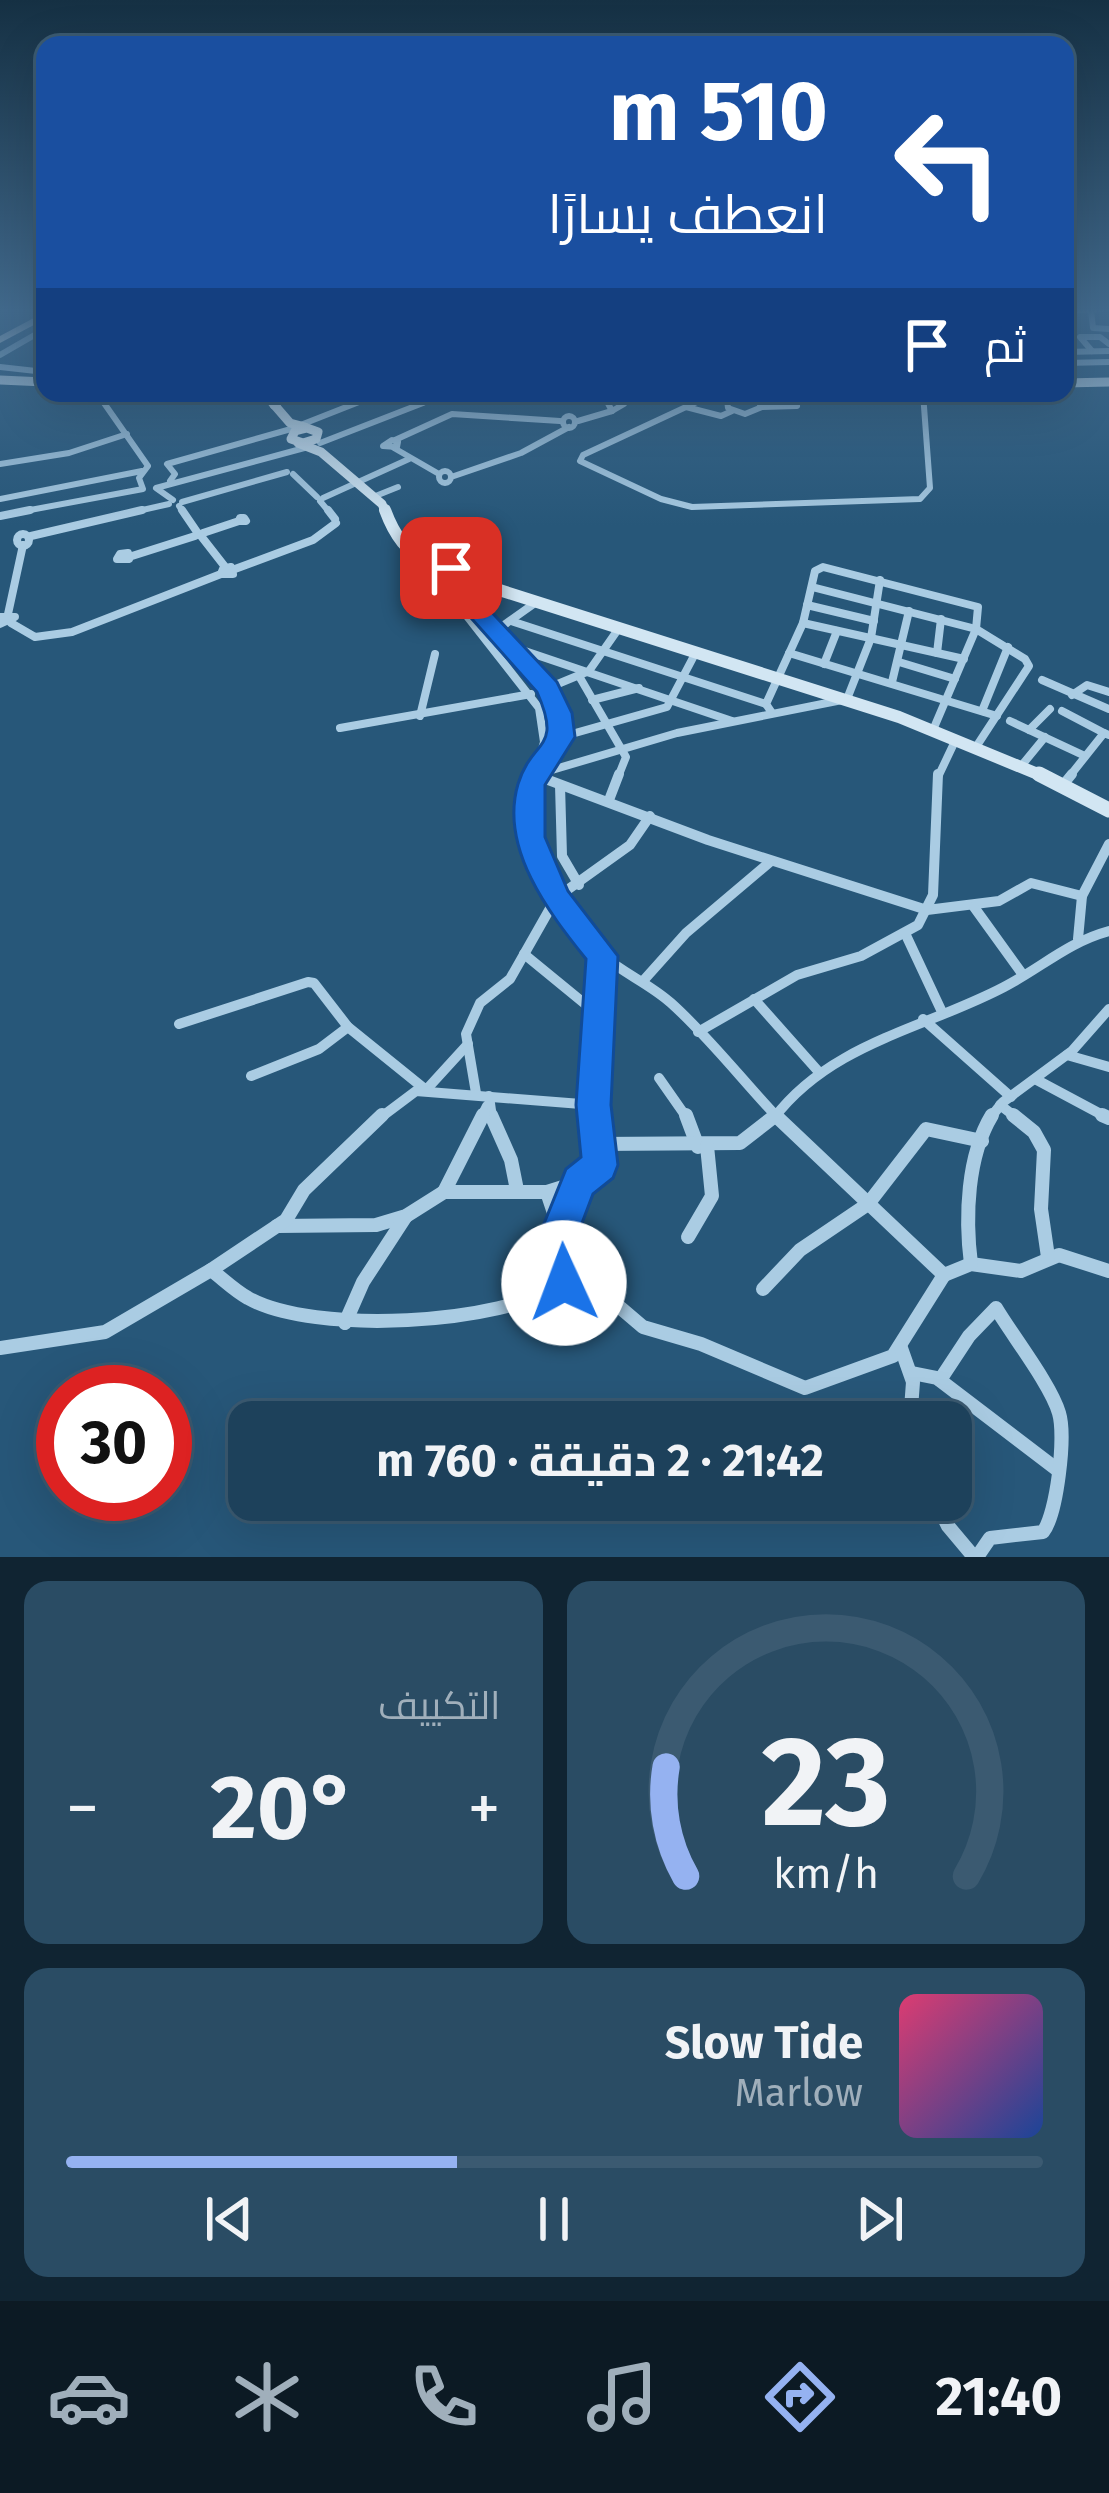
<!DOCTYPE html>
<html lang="ar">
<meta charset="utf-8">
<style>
:root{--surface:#1d415b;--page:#2a4c64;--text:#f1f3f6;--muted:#a0afbb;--line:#3b5a71;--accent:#95b2f1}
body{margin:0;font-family:"Fira Sans",Cairo,sans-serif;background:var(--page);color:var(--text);direction:rtl;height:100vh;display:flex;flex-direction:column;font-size:45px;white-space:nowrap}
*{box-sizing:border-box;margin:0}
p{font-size:39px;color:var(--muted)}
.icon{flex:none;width:66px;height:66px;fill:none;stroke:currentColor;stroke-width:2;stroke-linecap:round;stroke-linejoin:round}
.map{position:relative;height:1557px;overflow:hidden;direction:ltr}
.panel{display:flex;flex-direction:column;gap:24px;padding:24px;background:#102432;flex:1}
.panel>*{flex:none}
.hud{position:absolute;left:36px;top:36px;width:1038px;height:366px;border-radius:24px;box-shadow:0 12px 48px #0002,0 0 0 3px var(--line);direction:rtl;background:#1a4fa0;color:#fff;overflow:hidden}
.speed{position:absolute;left:36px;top:1365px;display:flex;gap:24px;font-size:60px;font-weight:700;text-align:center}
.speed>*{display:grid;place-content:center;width:156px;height:156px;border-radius:50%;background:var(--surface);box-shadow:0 12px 48px #0002,0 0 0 3px var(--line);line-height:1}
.speed .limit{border:18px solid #d22;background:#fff;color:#111}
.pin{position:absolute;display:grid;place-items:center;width:102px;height:102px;color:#fff;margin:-51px;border-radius:24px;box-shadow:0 6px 18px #0006}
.me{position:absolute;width:132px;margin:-66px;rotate:358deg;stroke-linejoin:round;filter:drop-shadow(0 0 9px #0008)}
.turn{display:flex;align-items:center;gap:42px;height:252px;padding:0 48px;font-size:54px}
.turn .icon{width:156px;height:156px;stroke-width:2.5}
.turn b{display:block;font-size:84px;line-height:102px}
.then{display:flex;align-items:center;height:114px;padding:0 48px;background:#0003;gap:24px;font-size:45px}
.big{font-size:90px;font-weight:700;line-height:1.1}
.panel .widget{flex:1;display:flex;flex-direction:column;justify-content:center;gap:18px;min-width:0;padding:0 42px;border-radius:24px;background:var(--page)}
.panel .dial{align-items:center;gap:0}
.dial svg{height:312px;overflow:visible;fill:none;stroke:var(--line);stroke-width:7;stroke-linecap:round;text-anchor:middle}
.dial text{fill:var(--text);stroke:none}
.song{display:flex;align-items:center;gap:36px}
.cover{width:144px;height:144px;border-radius:18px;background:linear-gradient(135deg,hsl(340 70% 55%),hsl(220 70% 35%))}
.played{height:12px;border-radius:6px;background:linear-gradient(90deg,var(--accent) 40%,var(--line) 40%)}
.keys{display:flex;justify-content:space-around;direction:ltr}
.heat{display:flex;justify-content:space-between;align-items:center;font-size:66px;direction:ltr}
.panel .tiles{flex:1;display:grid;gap:24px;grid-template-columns:1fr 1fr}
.widget:last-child{grid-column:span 2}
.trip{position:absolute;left:228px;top:1401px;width:744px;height:120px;border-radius:24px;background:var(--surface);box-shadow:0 12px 48px #0002,0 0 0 3px var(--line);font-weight:700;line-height:120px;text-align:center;direction:rtl}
.tab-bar{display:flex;height:192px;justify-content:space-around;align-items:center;background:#0c1a24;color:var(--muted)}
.tab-bar .icon{width:84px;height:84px}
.tab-bar .active{color:var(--accent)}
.tab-bar b{font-size:54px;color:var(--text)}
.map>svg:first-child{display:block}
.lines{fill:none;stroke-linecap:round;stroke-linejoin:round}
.street-far3{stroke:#aacce3;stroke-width:6}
.street-far2{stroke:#aacce3;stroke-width:8}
.street-far1{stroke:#aacce3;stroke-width:10}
.street{stroke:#aacce3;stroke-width:14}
.secondary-far2{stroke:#d2e6f3;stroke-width:9}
.secondary-far1{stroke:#d2e6f3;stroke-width:12}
.secondary{stroke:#d2e6f3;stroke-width:15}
.highway{fill:#fff;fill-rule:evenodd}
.route{fill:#1a73e8;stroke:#114b97;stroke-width:3}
</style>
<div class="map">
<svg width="1109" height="1557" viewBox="0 0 1109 1557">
<rect width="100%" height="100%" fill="#275779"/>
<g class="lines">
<!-- street-far3 -->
<g class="street-far3">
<path d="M 1091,310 L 1093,328 L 1109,329"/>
<path d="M 1065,311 L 1101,309"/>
<path d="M 1065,328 L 1071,328 L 1071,311"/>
<path d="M 1092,351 L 1080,337 L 1100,337 L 1109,344"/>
<path d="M 1065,352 L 1109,351"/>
<path d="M 0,355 L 45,329"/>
<path d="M 1065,363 L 1109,362"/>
<path d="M 0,367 L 45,372"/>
<path d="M 704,393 L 701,400 L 583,455 L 580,461 L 661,499 L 692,507 L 920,499 L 930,488 L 923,393"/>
<path d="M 603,394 L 612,411 L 624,404 L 623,394"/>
<path d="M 740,395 L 756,399 L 762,407 L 745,414 L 728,408 L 727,400 Z"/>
<path d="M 760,401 L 792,400 L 797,406 L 762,407"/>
<path d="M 686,407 L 721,416 L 732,411"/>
<circle cx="569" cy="422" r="6"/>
<path d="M 578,421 L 612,411"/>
<path d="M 298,426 L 359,402"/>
<path d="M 392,440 L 398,442 L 397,447 L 383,446 Z"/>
<path d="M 395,440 L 452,414 L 560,421"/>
<path d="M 320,443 L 423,403"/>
<path d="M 394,448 L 439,474"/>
<path d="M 0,464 L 69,453 L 127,434"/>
<circle cx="445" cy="477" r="6"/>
<path d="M 293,474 L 317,497"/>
<path d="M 454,476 L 521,453 L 569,427"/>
<path d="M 170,481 L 175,474 L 167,464 L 291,429"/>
<path d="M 373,497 L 398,487"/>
<path d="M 323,498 L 409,459"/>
<path d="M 0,499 L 142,471"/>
<path d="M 173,500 L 156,488 L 308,447"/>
<path d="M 320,501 L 330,513"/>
<path d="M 182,502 L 287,472"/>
<path d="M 179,506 L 184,513"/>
<path d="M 14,513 L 143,489 L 139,478 L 148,466 L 97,393"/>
<path d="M 129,513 L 169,504"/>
</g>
<!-- street-far2 -->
<g class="street-far2">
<path d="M 182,510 L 197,532"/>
<path d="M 328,510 L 335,519"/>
<path d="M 0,516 L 30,510"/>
<path d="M 240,518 L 244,518 L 246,521 L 239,521 Z"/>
<path d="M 203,533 L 239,521"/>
<circle cx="23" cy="540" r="6"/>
<path d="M 31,536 L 142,510"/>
<path d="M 201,536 L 226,568"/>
<path d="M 128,553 L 129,559 L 117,559 L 120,554 Z"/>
<path d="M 132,556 L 195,536"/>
<path d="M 231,567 L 233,574 L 221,574 L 223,569 Z"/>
<path d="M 235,569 L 313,540 L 336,523"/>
<path d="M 434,574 L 539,708 L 544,742 L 534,777"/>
<path d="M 443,574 C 478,606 571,688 560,740 C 557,752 547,762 539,771"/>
<path d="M 812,587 L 976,629 L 1025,659 L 1029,666 L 976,747"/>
<path d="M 807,605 L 874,621"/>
<path d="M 8,614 L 23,545"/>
<path d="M 0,617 L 15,617 L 0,624"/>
<path d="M 514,622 L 766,704"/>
<path d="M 11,623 L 35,637 L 72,632 L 221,574"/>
<path d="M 803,623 L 964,659"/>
<path d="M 497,630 L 535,603"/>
<path d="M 516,648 L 732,721"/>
<path d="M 789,653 L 997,716"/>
<path d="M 937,653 L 941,619"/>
<path d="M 899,662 L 955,679"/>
<path d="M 824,664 L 837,631"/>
<path d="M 579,676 L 626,757 L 618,777"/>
<path d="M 1042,680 L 1109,709"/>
<path d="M 892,682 L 909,611"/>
<path d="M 548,688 L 589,671 L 619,628"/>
<path d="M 1072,695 L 1087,685 L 1109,692"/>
<path d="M 592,700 L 639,688"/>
<path d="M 982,711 L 1008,647"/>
<path d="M 1062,711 L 1104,733"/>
<path d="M 772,713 L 766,704 L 803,623 L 815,571 L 823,567 L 978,607 L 976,629 L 933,730"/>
<path d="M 420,716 L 435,654"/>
<path d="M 1010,721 L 1085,756"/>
<path d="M 340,728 L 531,694"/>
<path d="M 1029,730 L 1050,709"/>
<path d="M 561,737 L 667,707 L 696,652"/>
<path d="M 1022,765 L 1045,737"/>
<path d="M 535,775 L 540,777"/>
<path d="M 535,775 L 677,733 L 847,699 L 871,638 L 880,580"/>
<path d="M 938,777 L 956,739"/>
<path d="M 1069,777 L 1104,733 L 1109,735"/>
</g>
<!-- street-far1 -->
<g class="street-far1">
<path d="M 535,774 C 517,837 554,914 602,955 C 623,973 650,984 671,1003 C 709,1037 742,1080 778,1118"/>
<path d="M 535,775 L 708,840 L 927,910 L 999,901 L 1031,883 L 1082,896"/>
<path d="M 560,785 L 562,856 L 579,885"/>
<path d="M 1063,785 L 1072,774"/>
<path d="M 609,800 L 619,774"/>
<path d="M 974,907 L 1023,975"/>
<path d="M 905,933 L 942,1012"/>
<path d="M 1078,939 L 1082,896 L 1109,844"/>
<path d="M 524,954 L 596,1013"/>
<path d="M 643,981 L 686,933 L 770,862"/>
<path d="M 754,999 L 818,1071"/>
<path d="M 923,1019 L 1011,1097"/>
<path d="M 179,1024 L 308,982 L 314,983 L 348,1027 L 426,1090 L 468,1044"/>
<path d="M 698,1032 L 797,975 L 861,956 L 918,925 L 933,895 L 938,774"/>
<path d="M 1067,1055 L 1109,1067"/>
<path d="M 251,1076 L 319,1049 L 348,1027"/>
<path d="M 659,1078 L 687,1118"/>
<path d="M 1035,1079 L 1108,1118"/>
<path d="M 476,1093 L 466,1034 L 480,1003 L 510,979 L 556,898 L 630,845 L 650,816"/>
<path d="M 489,1096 L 492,1118"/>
<path d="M 1000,1105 L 1017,1118"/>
<path d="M 380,1118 L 416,1091 L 594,1105"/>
<path d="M 481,1118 L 487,1106"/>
<path d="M 595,1118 L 602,955"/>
<path d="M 774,1118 C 831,1043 924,1029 1004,987 C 1041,968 1068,942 1109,931"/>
<path d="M 990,1118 L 1003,1102 L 1072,1051 L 1109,1009"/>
</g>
<!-- street -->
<g class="street">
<path d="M 491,1115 L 511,1160 L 517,1190"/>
<path d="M 595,1115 L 600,1165 L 579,1182 L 560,1231 L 569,1264 L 643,1327 L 701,1344 L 805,1388 L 893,1356 L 944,1275"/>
<path d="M 686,1115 L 698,1147"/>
<path d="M 775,1115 L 944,1275 L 971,1264 L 1021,1271 L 1059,1255 L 1109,1271"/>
<path d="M 1013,1115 L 1034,1132 L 1044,1150 L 1041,1209 L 1048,1257"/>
<path d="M 1102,1115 L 1109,1118"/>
<path d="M 599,1144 L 740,1143 L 776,1115"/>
<path d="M 444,1192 L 483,1115"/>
<path d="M 547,1192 L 560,1231"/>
<path d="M 277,1226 L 376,1225 L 406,1216 L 444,1192 L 547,1192 L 579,1182"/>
<path d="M 688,1237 L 712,1196 L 707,1146"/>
<path d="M 971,1264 C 965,1217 967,1156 992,1115"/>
<path d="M 211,1270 C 223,1279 235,1291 248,1298 C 313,1335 503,1325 564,1283 L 569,1264"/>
<path d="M 763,1289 L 800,1250 L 868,1204 L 926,1129 L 982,1141"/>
<path d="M 345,1323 L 363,1282 L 406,1216"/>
<path d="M 0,1348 L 105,1332 L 211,1270 L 286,1220 L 304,1190 L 382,1115"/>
<path d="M 901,1348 L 913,1382 L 910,1422"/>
<path d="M 912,1373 L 937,1378 L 1059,1471"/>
<path d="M 940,1380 L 969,1336 L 996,1308 C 1012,1335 1051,1385 1059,1413 C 1066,1436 1057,1514 1043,1532 L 990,1538 L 977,1557"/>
<path d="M 935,1500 L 948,1526 L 974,1557"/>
</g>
<!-- secondary-far2 -->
<g class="secondary-far2">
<path d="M 0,380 L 45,382"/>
<path d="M 1065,383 L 1109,382"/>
<path d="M 264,393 L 290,423 L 305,427"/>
<path d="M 400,393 L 414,393"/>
<path d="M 507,393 L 659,393"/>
<path d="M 274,405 L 289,393"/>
<path d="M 307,428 L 318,432 L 316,439 L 303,443 L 291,439 L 295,431 Z"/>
<path d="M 298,443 L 321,452 L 382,504 L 386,513"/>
</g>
<!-- secondary-far1 -->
<g class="secondary-far1">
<path d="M 385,510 C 395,537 406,551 431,565"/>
<circle cx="440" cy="568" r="8"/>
<path d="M 446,573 L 899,717 L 1045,777"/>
</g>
<!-- secondary -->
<path class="secondary" d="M 1039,774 L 1109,810"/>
<!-- highway -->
<path class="highway" d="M 45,312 L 45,319 L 0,343 L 0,336 Z"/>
</g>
<!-- sky -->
<linearGradient id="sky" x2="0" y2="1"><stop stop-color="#153043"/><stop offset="0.59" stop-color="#41698c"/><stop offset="1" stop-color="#41698c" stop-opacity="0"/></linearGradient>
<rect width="1109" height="526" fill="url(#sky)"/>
<!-- route -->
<path class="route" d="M 451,562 L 459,564 L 462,568 L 457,575 L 557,682 L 572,713 L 575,737 L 545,785 L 545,837 L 568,891 L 618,956 L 611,1105 L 618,1165 L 613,1178 L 593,1194 L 579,1231 L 589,1264 L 578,1297 L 564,1303 L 550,1297 L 544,1283 L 550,1264 L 541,1231 L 566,1169 L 581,1157 L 576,1105 L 586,959 C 549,913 499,848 518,784 C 532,738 563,751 537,692 L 432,574 Z"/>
</svg>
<div class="speed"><div class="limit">30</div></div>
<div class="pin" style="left:451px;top:568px;background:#d93025"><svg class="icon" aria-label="arrive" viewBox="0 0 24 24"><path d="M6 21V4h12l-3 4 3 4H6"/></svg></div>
<svg class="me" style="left:564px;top:1283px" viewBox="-20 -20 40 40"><circle r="19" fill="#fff"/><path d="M0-13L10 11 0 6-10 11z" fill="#1a73e8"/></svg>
<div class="trip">21:42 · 2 دقيقة · 760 m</div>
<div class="hud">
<div class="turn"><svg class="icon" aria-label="left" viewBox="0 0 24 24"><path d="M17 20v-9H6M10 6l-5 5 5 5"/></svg><div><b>510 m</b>انعطف يسارًا</div></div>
<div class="then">ثم<svg class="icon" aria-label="arrive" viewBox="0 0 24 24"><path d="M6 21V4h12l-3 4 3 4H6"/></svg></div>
</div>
</div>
<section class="panel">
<div class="tiles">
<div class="widget dial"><svg viewBox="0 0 100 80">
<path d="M14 69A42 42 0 1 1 86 69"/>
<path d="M14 69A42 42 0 0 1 9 41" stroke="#95b2f1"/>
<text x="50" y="56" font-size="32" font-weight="700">23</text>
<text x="50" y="72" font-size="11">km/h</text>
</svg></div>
<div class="widget"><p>التكييف</p>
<div class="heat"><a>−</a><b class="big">20°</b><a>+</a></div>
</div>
<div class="widget">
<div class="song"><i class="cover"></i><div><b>Slow Tide</b><p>Marlow</p></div></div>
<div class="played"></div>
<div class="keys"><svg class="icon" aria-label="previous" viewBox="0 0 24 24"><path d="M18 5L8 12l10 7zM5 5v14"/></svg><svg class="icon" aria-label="pause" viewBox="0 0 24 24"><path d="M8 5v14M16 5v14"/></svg><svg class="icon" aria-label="next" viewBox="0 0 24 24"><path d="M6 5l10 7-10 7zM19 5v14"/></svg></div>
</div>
</div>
</section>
<nav class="tab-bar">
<b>21:40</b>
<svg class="icon active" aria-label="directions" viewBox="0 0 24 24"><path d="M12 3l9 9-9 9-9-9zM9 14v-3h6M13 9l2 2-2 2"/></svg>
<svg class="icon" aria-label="music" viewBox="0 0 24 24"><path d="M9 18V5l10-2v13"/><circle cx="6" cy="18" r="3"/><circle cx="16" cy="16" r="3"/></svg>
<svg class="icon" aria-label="phone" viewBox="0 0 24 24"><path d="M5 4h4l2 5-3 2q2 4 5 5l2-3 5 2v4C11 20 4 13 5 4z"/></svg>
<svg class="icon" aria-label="climate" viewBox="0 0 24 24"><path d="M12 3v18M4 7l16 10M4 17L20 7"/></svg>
<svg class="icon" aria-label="car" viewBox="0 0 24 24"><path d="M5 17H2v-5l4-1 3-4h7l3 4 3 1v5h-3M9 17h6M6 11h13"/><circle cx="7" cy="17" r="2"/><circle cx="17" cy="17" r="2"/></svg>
</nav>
